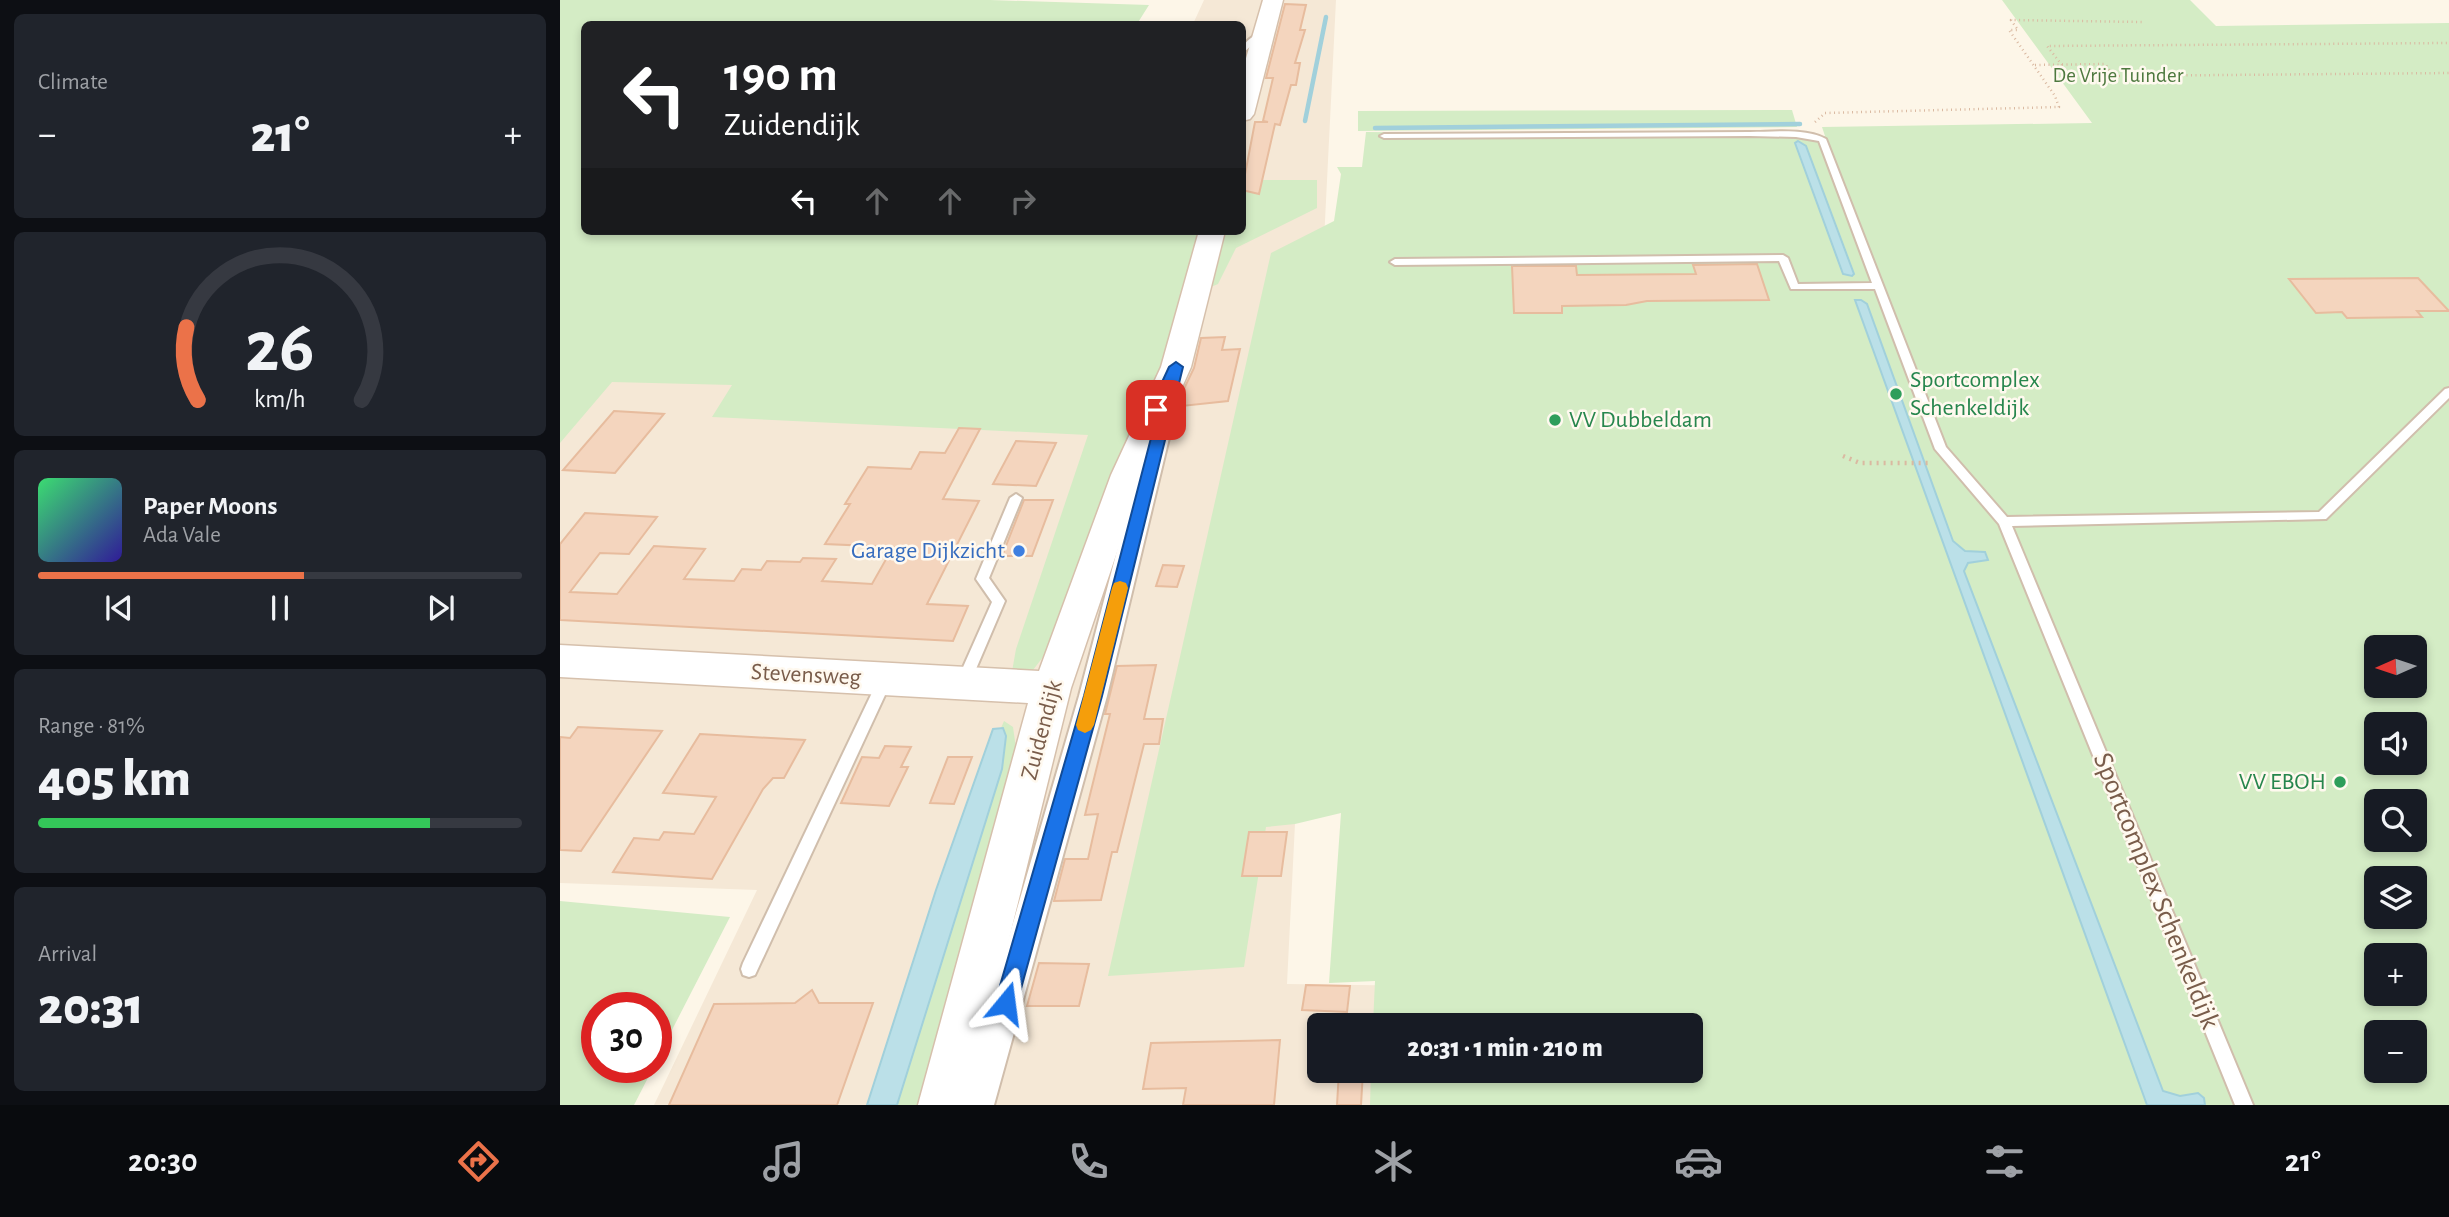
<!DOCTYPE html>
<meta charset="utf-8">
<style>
:root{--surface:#171b24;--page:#20242c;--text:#f1f3f6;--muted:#9ea1a6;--line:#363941;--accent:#eb7249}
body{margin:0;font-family:"Alegreya Sans",sans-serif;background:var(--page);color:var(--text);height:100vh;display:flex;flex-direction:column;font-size:26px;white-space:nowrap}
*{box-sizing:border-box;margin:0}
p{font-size:23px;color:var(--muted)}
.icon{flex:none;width:38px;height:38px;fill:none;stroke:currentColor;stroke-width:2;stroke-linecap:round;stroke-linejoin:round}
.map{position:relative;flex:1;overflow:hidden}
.drawer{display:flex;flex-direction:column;gap:14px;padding:14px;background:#0d0f14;width:560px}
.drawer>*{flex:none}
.guide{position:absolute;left:21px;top:21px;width:665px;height:214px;border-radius:10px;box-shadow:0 4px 10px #0003;background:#202124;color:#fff;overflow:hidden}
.needle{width:46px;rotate:267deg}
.tools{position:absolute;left:1804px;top:635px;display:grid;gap:14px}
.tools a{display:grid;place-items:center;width:63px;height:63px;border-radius:10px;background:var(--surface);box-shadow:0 4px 10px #0003;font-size:35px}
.speed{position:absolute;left:21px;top:992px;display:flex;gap:14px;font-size:35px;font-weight:700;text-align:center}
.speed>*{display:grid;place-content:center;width:91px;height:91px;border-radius:50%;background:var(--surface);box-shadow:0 4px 10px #0003;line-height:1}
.speed .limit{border:10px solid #d22;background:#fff;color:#111}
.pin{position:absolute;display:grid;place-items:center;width:60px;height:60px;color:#fff;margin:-30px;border-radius:14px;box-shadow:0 4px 10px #0006}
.me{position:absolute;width:77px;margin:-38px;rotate:16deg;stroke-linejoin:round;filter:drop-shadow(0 0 5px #0008)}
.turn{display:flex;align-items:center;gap:24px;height:147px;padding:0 28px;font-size:32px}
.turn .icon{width:91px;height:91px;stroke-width:2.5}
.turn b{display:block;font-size:49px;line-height:60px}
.lanes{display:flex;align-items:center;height:66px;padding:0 28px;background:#0003;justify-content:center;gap:35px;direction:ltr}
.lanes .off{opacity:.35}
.big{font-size:52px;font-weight:800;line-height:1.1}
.drawer .widget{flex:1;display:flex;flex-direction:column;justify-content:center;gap:10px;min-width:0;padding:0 24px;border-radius:10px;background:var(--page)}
.drawer .dial{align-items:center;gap:0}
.dial svg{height:182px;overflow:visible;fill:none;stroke:var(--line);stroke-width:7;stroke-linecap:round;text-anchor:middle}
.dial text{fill:var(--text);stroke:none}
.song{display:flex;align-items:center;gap:21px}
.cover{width:84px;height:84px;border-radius:10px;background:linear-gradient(135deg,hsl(140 70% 55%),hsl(250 70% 35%))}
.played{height:7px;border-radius:4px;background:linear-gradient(90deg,var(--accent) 55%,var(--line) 55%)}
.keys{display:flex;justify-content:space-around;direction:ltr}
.heat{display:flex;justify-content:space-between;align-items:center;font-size:38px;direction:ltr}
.charge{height:10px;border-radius:5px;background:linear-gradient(90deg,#34c759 81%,var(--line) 0)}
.trip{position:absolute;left:747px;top:1013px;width:396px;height:70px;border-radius:10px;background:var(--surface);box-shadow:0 4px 10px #0003;font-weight:800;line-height:70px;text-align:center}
.dock{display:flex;height:112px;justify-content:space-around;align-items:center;background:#090b0e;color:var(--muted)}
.dock .icon{width:49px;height:49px}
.dock .current{color:var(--accent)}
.dock b{font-size:32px;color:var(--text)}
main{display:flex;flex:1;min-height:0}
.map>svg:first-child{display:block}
.residential{fill:#f5e8d6}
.green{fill:#d4ecc5;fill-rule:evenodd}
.water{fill:#bbe0e8;stroke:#a1d0db;stroke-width:2}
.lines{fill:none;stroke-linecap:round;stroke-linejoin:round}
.stream{stroke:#a1d0db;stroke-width:4.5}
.building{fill:#f4d5be;stroke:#e7bc9e;stroke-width:2}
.lane-casing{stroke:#d0beac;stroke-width:4}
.street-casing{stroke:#d0beac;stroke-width:4}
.secondary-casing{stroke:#d6c0ac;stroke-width:3}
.path-far1{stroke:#dab9a1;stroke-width:2.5;stroke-dasharray:1 3.5;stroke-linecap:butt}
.path{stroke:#dab9a1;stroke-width:4.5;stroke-dasharray:2 5;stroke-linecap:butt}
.lane{fill:#fff;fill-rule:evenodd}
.street{fill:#fff;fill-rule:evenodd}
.secondary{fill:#fff;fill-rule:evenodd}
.route{fill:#1a73e8;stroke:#114b97;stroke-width:2}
.slow{fill:#f59e0b}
.leisure-dot{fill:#2e9e5b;stroke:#fff9ef;stroke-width:2.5}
.shop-dot{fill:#3f7fe0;stroke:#fff9ef;stroke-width:2.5}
.labels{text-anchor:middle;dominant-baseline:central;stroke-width:5;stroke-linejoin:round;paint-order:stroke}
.far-park-label{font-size:21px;fill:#4e793f;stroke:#fff9ef}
.leisure-label{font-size:24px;fill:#27864d;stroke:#fff9ef;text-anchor:start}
.shop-label{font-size:24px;fill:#366cbe;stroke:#fff9ef;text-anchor:end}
.street-label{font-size:24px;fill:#795c4a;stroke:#fff9ef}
.near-street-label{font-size:28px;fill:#795c4a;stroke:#fff9ef}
</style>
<main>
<section class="drawer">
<div class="widget"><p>Climate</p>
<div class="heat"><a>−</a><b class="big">21°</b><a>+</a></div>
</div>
<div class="widget dial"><svg viewBox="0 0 100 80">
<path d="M14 69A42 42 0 1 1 86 69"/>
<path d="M14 69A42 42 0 0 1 9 37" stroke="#eb7249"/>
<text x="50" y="56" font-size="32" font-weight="700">26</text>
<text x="50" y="72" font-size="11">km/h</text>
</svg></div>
<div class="widget">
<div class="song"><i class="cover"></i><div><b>Paper Moons</b><p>Ada Vale</p></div></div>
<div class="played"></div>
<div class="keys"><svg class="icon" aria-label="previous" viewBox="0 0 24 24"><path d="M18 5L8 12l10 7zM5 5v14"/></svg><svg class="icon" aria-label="pause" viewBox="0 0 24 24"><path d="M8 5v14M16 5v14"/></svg><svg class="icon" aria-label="next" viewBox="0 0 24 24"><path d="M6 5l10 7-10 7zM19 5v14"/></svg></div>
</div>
<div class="widget"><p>Range · 81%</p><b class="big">405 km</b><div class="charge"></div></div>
<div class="widget"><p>Arrival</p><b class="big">20:31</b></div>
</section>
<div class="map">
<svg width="1889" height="1105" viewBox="0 0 1889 1105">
<rect width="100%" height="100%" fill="#fdf6e8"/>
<!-- residential -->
<path class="residential" d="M 644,0 L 776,0 L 727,984 L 871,986 L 871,1025 L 760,1026 L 760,1071 L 871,1071 L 871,1105 L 94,1105 L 197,890 L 0,883 L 0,293 L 682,231 L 682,24 L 633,24 Z"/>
<!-- green -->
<g class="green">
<path d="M 0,0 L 430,0 L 589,5 L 577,24 L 24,24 L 24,231 L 643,231 L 609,355 L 493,644 L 473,670 L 466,674 L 451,677 L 456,649 L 528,435 L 152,417 L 172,385 L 52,382 L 0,443 Z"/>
<path d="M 1442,0 L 1630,0 L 1656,26 L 1889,23 L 1889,1105 L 810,1105 L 811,1071 L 1130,1071 L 1130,1026 L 813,1025 L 815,981 L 769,983 L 781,813 L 735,824 L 706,827 L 684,967 L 548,976 L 711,253 L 774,221 L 781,174 L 777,167 L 802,167 L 806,132 L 1265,136 L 1262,127 L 1532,123 ZM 1816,648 L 1855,648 L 1855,686 L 1816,686 ZM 1816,724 L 1855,724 L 1855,763 L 1816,763 ZM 1816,802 L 1855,802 L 1855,840 L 1816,840 ZM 1816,878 L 1855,878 L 1855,917 L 1816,917 ZM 1816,956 L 1855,956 L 1855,994 L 1816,994 ZM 1816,1032 L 1855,1032 L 1855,1071 L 1816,1071 Z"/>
<path d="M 1232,110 L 1237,127 L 798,131 L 798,111 Z"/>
<path d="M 683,180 L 757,180 L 757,208 L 676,248 L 658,284 L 646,289 L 661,231 L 682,231 Z"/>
<path d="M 444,721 L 453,727 L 456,748 L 369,1105 L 337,1105 L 441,769 L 446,736 L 441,728 Z"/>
<path d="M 0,901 L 170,917 L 96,1061 L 96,1008 L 37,1008 L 37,1068 L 93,1068 L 74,1105 L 0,1105 Z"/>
</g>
<!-- water -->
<g class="water">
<path d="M 1238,141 L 1246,146 L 1294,274 L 1292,276 L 1283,274 L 1235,143 Z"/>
<path d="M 1295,300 L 1301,300 L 1307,304 L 1393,541 L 1405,551 L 1425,552 L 1428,560 L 1408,563 L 1404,571 L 1603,1091 L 1620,1096 L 1638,1093 L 1644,1098 L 1645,1105 L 1587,1105 Z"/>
<path d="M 443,728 L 446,736 L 442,769 L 337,1105 L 307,1105 L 376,890 L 433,729 Z"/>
</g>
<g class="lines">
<!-- stream -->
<g class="stream">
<path d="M 745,121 L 766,17"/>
<path d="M 815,128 L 1240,124"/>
</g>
</g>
<!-- building -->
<g class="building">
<path d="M 725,4 L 746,5 L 740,30 L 745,30 L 735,63 L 740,63 L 736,85 L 731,85 L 720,125 L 715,124 L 699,194 L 682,190 L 695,122 L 708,122 L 703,121 L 713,78 L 706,78 Z"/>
<path d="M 1197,264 L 1209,300 L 1087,301 L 1066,305 L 1002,306 L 1002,313 L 954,313 L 952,266 L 1016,266 L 1017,275 L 1136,274 L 1133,265 Z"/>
<path d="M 1858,278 L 1889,311 L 1857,311 L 1862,317 L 1787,318 L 1782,312 L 1756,313 L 1729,279 Z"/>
<path d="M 665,337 L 662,350 L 680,349 L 668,401 L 622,406 L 622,393 L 634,368 L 641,338 Z"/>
<path d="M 54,411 L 104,414 L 55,473 L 3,470 Z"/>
<path d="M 399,428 L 420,429 L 383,499 L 419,501 L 367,604 L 408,606 L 393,641 L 0,620 L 0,544 L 25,513 L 97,517 L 69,554 L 40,553 L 10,592 L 57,594 L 94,546 L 145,549 L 124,579 L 174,581 L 182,569 L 201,570 L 207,561 L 240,562 L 243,558 L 276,559 L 262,581 L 312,584 L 333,547 L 265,544 L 290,504 L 285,504 L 308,467 L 351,469 L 360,452 L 385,453 Z"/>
<path d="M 456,441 L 496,443 L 476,486 L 433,484 Z"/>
<path d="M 464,500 L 493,500 L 472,556 L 442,556 Z"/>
<path d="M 603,565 L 624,566 L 617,587 L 596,586 Z"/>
<path d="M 596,665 L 584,719 L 603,719 L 599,744 L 584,744 L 557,852 L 552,852 L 541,900 L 494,901 L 505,859 L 528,859 L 538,814 L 525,815 L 550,714 L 545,714 L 557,666 Z"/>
<path d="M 18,727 L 102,731 L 21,851 L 0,850 L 0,737 L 10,738 Z"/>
<path d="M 140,734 L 245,740 L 224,778 L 213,778 L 203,789 L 152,879 L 53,872 L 74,838 L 99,840 L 104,832 L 134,834 L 156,797 L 103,793 Z"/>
<path d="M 325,746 L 351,747 L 341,767 L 348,767 L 329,806 L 281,803 L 302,757 L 319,758 Z"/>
<path d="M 388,757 L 412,757 L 394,804 L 370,803 Z"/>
<path d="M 689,832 L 727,832 L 721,876 L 682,876 Z"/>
<path d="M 479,963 L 529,964 L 519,1006 L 467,1006 Z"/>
<path d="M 746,985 L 790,986 L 787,1012 L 742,1010 Z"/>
<path d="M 252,990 L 259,1003 L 313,1003 L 277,1105 L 109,1105 L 154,1004 L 235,1003 Z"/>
<path d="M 720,1040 L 714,1105 L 623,1105 L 626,1088 L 583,1089 L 591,1043 Z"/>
<path d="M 779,1071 L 803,1071 L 801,1105 L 777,1105 Z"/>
</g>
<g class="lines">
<!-- lane casing -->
<g class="lane-casing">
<g id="lane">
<path d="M 700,32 L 707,34 L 694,43 L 682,54 C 682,42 691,38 700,32 Z"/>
<path d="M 1190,132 C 1213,132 1246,128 1266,139 L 1386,447 L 1447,517 L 1759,512 L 1885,389 L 1889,388 L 1889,398 L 1766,519 L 1452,526 L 1693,1105 L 1675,1105 L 1439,524 L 1375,449 L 1315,289 L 1231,289 L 1219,261 L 835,265 L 830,262 L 835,259 L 1223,255 L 1228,258 L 1238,284 L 1312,283 L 1259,141 L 1236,137 L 1190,136 L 824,138 L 820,136 L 824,134 Z"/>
<path d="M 456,494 L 462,498 L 429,578 L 445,601 L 410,683 L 408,687 L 403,689 L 398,687 L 396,683 L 432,602 L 416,579 L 450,498 Z"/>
<path d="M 325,674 L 330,676 L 332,680 L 195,975 L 189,977 L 183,975 L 181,969 L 183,963 L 320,676 Z"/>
</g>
</g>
<!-- street casing -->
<g class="street-casing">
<path id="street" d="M 604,405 L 612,408 L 615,413 L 547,696 L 434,1105 L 400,1105 L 519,696 L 593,413 L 596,408 Z"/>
</g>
<!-- secondary casing -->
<g class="secondary-casing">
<g id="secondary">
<path d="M 703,0 L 723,0 L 694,114 L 690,119 L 682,121 L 682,72 Z"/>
<path d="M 639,231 L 665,231 L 631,367 L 583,475 L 511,688 L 408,1105 L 358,1105 L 468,703 L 0,677 L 0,645 L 479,671 L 551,475 L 601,367 Z"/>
</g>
</g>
<!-- path-far1 -->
<g class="path-far1">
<path d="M 1475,65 L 1545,64 L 1554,76 L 1889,73"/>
<path d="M 1502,65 L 1487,46 L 1889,43"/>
<path d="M 1255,122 L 1265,113 L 1499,107 L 1495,96 L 1449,30 L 1458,30 L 1451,20 L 1582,22"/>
</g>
<!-- path -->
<path class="path" d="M 1283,456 L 1300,463 L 1372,463"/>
<!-- lane -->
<use href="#lane" class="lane"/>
<!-- street -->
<use href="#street" class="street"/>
<!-- secondary -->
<use href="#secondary" class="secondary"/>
</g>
<!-- route -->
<path class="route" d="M 616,362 L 623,367 L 542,696 L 457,1003 L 453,1010 L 446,1013 L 438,1010 L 435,1003 L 524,696 L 597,415 L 589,410 L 609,367 Z"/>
<!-- slow -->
<path class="slow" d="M 560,581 L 566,583 L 568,588 L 534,725 L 531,730 L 525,733 L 518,730 L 516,725 L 552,588 L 554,583 Z"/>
<!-- markers -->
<g class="leisure-dot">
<circle cx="1336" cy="394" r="7"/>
<circle cx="995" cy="420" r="7"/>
<circle cx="1780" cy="782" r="7"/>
</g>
<circle class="shop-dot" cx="459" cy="551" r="7"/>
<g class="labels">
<!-- far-park labels -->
<g class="far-park-label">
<text x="1558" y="75">De Vrije Tuinder</text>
</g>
<!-- leisure labels -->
<g class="leisure-label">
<text x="1350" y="380">Sportcomplex<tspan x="1350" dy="28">Schenkeldijk</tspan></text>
<text x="1009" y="420">VV Dubbeldam</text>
<text x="1766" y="782" text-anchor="end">VV EBOH</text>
</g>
<!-- shop labels -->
<g class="shop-label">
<text x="445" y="551">Garage Dijkzicht</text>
</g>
<!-- street labels -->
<g class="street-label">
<text transform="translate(246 675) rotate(3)">Stevensweg</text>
<text transform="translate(482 730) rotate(-75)">Zuidendijk</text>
</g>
<!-- near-street labels -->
<g class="near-street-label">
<text transform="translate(1596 891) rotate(68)">Sportcomplex Schenkeldijk</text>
</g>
</g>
</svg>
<div class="tools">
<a><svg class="needle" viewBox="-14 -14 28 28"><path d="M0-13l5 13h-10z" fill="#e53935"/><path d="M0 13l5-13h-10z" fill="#9ea1a6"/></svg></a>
<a><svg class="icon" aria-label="sound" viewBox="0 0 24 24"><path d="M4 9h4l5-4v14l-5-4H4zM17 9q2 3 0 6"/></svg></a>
<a><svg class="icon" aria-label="search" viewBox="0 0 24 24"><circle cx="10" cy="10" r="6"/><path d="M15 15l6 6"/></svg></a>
<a><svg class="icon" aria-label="layers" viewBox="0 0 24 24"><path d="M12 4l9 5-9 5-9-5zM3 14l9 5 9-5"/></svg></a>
<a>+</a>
<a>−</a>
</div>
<div class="speed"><div class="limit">30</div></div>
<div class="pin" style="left:596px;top:410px;background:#d93025"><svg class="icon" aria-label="arrive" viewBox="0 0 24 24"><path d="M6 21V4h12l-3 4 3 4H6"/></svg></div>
<svg class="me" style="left:446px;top:1003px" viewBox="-20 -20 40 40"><path d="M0-17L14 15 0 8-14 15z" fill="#1a73e8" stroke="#fff" stroke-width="4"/></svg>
<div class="trip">20:31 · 1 min · 210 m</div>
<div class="guide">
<div class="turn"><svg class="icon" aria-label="left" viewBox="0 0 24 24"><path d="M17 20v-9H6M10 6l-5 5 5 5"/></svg><div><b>190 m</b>Zuidendijk</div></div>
<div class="lanes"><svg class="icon" aria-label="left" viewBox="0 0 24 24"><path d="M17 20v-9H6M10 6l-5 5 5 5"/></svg><svg class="icon off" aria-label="ahead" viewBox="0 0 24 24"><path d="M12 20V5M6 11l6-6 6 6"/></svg><svg class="icon off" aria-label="ahead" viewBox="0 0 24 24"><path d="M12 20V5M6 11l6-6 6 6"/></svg><svg class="icon off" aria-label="right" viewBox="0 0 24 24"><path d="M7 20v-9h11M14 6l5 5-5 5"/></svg></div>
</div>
</div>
</main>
<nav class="dock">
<b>20:30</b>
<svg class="icon current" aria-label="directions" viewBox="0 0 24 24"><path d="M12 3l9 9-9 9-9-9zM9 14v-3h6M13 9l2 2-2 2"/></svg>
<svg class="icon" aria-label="music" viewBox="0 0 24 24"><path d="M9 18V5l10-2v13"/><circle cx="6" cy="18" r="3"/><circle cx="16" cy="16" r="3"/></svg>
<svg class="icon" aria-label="phone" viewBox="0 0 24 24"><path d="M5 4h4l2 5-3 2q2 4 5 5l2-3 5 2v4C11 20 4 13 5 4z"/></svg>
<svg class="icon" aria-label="climate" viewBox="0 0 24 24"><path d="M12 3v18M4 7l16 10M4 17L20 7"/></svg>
<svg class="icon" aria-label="car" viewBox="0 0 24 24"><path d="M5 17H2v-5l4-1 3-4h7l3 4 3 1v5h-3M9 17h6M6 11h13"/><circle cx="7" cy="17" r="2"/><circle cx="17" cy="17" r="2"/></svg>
<svg class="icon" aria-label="filters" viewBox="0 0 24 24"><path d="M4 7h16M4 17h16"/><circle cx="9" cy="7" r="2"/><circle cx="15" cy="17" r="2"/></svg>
<b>21°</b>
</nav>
